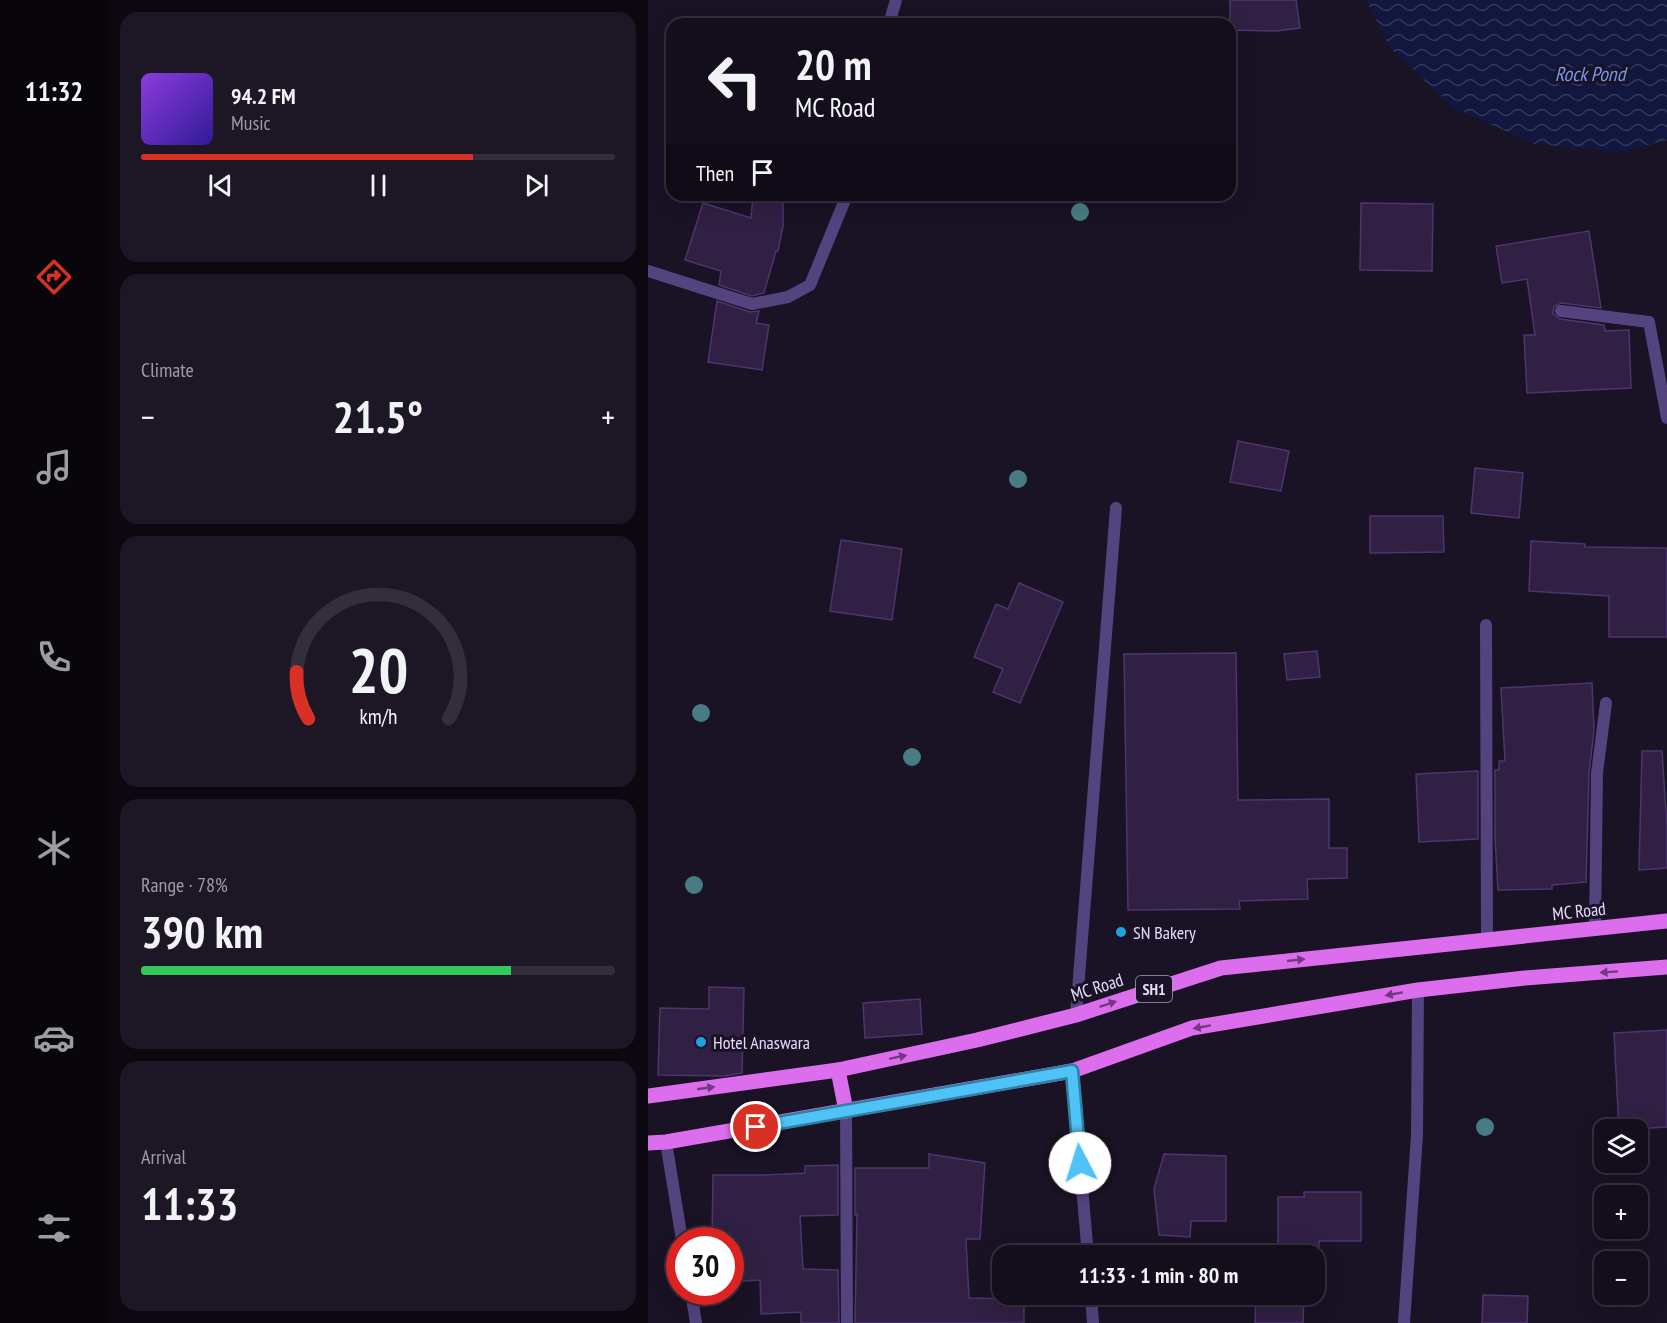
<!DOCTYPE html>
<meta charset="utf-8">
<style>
:root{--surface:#140e1c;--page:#1d1725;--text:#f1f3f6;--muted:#9d9ca3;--line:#332e3b;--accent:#d93025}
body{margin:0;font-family:"PT Sans Narrow",sans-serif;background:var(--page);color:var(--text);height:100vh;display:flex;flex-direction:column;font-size:22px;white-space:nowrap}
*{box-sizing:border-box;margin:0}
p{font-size:20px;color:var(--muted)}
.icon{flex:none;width:33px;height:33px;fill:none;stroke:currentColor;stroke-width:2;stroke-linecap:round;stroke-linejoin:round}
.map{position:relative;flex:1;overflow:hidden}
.side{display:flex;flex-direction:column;gap:12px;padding:12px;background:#0b080f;width:540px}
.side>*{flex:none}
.top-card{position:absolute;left:18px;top:18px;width:570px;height:183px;border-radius:18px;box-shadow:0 6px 24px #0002,0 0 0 2px var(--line);background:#140e1c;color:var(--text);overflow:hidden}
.controls{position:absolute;left:946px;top:1119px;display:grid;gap:12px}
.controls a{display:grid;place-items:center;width:54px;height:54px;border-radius:12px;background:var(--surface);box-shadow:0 6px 24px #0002,0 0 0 2px var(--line);font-size:30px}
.speed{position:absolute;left:18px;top:1227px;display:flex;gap:12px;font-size:30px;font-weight:700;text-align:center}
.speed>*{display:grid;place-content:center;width:78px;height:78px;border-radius:50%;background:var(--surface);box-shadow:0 6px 24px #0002,0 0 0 2px var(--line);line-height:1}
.speed .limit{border:9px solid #d22;background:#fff;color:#111}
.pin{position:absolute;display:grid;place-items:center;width:51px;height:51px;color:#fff;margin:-26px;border:3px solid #fff;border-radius:50%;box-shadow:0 2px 6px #0007}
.me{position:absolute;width:66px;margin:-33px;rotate:355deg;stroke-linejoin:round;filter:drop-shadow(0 0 4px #0008)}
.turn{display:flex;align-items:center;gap:21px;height:126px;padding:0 30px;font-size:27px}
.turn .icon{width:78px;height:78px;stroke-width:2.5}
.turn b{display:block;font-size:42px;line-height:51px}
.then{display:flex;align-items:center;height:57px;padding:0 30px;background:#0003;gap:12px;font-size:22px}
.big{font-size:45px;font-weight:700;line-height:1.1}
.side .card{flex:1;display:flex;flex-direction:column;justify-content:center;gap:9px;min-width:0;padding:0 21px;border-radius:18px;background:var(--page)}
.side .dial{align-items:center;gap:0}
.dial svg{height:156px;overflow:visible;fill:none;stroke:var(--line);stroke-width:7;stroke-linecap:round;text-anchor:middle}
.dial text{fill:var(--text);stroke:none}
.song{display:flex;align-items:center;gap:18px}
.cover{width:72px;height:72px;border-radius:9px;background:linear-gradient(135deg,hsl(270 70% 55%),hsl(250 70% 35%))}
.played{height:6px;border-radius:3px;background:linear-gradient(90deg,var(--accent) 70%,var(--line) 70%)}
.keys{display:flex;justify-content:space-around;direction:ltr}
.heat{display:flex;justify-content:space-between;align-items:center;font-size:33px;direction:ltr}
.charge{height:9px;border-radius:4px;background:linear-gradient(90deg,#34c759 78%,var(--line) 0)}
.trip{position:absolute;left:344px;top:1245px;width:333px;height:60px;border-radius:18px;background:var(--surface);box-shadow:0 6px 24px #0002,0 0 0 2px var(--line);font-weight:700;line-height:60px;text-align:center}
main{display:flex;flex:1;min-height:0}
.tab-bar{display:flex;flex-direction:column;width:108px;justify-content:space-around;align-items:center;background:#08060b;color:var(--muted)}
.tab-bar .icon{width:42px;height:42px}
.tab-bar .selected{color:var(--accent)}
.tab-bar b{font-size:27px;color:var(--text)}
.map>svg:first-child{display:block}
.water{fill:url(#water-waves)}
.building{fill:#302043;stroke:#4d356d;stroke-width:1.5}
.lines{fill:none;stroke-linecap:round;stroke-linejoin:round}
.lane{stroke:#53437e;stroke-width:12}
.street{stroke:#53437e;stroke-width:12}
.primary{stroke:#dc6eed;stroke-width:15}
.tree{fill:#487c84}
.oneway{fill:#713b7f}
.route-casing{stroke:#337fa1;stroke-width:15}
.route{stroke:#4fc3f7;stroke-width:10}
.poi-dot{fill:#1da1e3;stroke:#1a1225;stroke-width:2}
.labels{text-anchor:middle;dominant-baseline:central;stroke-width:6;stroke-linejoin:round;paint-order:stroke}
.shield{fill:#1a1225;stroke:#a99ebb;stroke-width:1.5}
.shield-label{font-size:16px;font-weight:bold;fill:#e6dafb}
.street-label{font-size:18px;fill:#e6dafb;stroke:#1a1225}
.poi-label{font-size:18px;fill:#e6dafb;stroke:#1a1225;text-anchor:start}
.water-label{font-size:20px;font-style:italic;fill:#7599ee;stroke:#1a1225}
</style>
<main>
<nav class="tab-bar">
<b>11:32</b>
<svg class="icon selected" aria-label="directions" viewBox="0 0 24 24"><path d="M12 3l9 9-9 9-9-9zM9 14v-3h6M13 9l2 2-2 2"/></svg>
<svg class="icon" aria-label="music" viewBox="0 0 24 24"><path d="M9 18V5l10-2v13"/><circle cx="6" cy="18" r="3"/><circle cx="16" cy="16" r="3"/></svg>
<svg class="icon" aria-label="phone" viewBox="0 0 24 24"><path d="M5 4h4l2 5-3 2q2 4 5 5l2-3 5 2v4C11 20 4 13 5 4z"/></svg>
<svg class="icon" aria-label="climate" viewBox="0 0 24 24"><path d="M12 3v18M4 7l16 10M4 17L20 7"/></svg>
<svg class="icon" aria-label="car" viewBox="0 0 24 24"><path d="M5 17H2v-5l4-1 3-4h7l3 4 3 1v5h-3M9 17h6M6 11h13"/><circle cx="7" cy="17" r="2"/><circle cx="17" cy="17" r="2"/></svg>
<svg class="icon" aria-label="filters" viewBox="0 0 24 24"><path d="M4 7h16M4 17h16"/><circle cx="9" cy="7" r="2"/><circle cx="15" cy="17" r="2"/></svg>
</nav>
<section class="side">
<div class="card">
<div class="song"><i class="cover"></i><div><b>94.2 FM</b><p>Music</p></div></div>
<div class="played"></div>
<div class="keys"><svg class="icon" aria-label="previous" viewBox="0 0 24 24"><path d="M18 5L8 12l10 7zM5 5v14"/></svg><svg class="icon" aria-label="pause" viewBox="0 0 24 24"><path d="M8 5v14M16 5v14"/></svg><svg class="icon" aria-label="next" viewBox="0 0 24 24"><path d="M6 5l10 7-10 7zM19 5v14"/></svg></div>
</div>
<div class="card"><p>Climate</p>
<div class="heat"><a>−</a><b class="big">21.5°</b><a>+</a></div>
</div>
<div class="card dial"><svg viewBox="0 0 100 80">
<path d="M14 69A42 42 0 1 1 86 69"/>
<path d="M14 69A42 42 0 0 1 8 45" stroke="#d93025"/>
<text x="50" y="56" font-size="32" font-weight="700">20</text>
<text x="50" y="72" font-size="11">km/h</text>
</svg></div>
<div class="card"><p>Range · 78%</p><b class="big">390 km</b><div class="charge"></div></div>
<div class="card"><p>Arrival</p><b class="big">11:33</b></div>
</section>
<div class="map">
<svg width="1019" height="1323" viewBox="0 0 1019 1323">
<defs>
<pattern id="water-waves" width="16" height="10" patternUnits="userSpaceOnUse" patternTransform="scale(1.5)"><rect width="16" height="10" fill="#11173f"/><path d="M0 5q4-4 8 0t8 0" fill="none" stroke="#34385c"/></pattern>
</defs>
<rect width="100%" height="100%" fill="#1a1225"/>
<!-- water -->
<path class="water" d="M 718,0 L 1019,0 L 1019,140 L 974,152 L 886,144 L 806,108 L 742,48 Z"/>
<!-- building -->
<g class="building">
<path d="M 582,0 L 648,0 L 652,28 L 628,31 L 582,30 Z"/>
<path d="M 105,195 L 135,197 L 135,226 L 130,251 L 128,251 L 116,293 L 104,296 L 71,285 L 73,271 L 37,260 L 55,203 L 103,218 Z"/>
<path d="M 713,203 L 785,204 L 784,271 L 712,270 Z"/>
<path d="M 941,231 L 953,308 L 913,303 L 906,307 L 905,314 L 912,319 L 956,325 L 957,331 L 981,330 L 983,388 L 879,393 L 876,335 L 887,335 L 879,279 L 854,283 L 848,246 Z"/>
<path d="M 69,301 L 102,312 L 111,311 L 108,323 L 121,325 L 114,370 L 60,362 Z"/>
<path d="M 590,441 L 641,451 L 633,491 L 582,482 Z"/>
<path d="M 827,468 L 875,473 L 871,518 L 823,513 Z"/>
<path d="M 722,516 L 795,516 L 796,552 L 722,553 Z"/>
<path d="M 193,540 L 254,549 L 244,620 L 182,611 Z"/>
<path d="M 883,541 L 937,544 L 937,547 L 1019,548 L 1019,637 L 961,637 L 961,596 L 881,591 Z"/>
<path d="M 371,583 L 415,602 L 372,703 L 345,692 L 355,669 L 326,657 L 348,604 L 360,609 Z"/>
<path d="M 669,651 L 672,677 L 639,680 L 636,654 Z"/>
<path d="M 588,653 L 590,800 L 681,799 L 681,848 L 699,848 L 699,878 L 659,879 L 660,899 L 591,901 L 592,909 L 480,910 L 476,654 Z"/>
<path d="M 944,683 L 946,730 L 941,773 L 938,882 L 904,885 L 904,889 L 850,890 L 847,838 L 847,770 L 851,770 L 851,761 L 857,761 L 853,688 Z"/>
<path d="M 994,751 L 1014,751 L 1019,827 L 1019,868 L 991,870 Z"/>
<path d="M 830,771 L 830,839 L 771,842 L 768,774 Z"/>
<path d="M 61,987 L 96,988 L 94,1073 L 76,1076 L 10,1075 L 12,1008 L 61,1009 Z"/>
<path d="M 272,999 L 274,1034 L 217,1038 L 215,1003 Z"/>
<path d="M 1019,1030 L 1019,1127 L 971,1130 L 966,1033 Z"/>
<path d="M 281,1154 L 337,1163 L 332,1239 L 318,1239 L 321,1298 L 376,1299 L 376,1323 L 207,1323 L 209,1214 L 207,1215 L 207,1168 L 281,1168 Z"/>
<path d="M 516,1154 L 578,1156 L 578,1221 L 543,1221 L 542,1237 L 511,1235 L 506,1189 Z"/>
<path d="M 190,1165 L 190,1215 L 152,1216 L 155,1269 L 190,1270 L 191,1323 L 153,1323 L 153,1312 L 113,1314 L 112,1280 L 82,1282 L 82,1240 L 64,1240 L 65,1175 L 117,1175 L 157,1173 L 157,1166 Z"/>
<path d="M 656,1192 L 713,1192 L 713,1241 L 671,1241 L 670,1286 L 666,1286 L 666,1256 L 609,1256 L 609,1245 L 630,1246 L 630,1197 L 656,1197 Z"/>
<path d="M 608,1294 L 656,1294 L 655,1323 L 607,1323 Z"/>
<path d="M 835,1295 L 880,1296 L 879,1323 L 834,1323 Z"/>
</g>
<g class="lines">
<!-- lane -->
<path class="lane" d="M 428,1015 L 468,508"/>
<!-- street -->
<g class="street">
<path d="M 241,24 L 248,0"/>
<path d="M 0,271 L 104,304 L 140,297 L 162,285 L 199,195"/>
<path d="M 913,311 L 1001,322 L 1019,418"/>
<path d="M 838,625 L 839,940"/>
<path d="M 947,929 L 949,773 L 958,703"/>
<path d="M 424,1071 L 440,1256"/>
<path d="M 198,1111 L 199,1323"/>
<path d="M 18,1142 L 34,1240"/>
<path d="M 43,1292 L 48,1323"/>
<path d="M 443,1294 L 445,1323"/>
<path d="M 756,1323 L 769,1135 L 770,990"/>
</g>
<!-- primary -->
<g class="primary">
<path d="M 190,1070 L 198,1111"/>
<path d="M 0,1096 L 190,1070 L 329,1040 L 428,1015 L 573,968 L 1019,921"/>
<path d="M 0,1143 L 18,1142 L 424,1071 L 544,1028 L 770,990 L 877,978 L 1019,967"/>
</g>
</g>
<!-- trees -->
<g class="tree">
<circle cx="432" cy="212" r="9"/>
<circle cx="370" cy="479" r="9"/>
<circle cx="53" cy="713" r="9"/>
<circle cx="264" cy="757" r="9"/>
<circle cx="46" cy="885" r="9"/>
<circle cx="837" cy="1127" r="9"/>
</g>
<!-- one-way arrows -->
<defs><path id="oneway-solid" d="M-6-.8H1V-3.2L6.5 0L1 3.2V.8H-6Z" transform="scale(1.5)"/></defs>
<g class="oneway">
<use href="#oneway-solid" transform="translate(648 960) rotate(-6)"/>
<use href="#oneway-solid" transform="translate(961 972) rotate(176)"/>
<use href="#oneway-solid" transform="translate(746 994) rotate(170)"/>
<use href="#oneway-solid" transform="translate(460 1004) rotate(-18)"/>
<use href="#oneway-solid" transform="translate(554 1027) rotate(170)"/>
<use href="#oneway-solid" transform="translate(250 1057) rotate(-12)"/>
<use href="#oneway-solid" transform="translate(58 1088) rotate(-8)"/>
</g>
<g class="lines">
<!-- route casing -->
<g class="route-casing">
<path id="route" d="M 108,1127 L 424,1071 L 432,1163"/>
</g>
<!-- route -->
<use href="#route" class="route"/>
</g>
<!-- markers -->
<g class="poi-dot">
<circle cx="473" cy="932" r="6"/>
<circle cx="53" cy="1042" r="6"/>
</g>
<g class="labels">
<!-- shield labels -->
<rect class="shield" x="488" y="976" width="36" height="26" rx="4.5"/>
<g class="shield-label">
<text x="506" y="989">SH1</text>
</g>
<!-- street labels -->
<g class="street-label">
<text transform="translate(931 911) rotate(-6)">MC Road</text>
<text transform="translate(449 987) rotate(-18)">MC Road</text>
</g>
<!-- poi labels -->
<g class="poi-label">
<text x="485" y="932">SN Bakery</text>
<text x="65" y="1042">Hotel Anaswara</text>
</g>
<!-- water labels -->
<g class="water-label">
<text x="942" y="74">Rock Pond</text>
</g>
</g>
</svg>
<div class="controls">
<a><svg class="icon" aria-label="layers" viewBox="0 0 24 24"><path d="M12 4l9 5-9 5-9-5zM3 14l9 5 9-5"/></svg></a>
<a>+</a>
<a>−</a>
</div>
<div class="speed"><div class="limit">30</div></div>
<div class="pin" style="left:108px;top:1127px;background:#d93025"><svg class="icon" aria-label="arrive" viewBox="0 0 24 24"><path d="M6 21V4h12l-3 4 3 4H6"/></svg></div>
<svg class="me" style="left:432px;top:1163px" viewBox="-20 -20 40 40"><circle r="19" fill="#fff"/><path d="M0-13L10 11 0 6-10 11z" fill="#4fc3f7"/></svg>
<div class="trip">11:33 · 1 min · 80 m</div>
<div class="top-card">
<div class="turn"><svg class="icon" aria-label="left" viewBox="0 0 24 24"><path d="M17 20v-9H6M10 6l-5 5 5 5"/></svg><div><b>20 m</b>MC Road</div></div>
<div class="then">Then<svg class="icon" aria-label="arrive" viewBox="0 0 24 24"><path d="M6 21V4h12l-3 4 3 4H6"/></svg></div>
</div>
</div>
</main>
